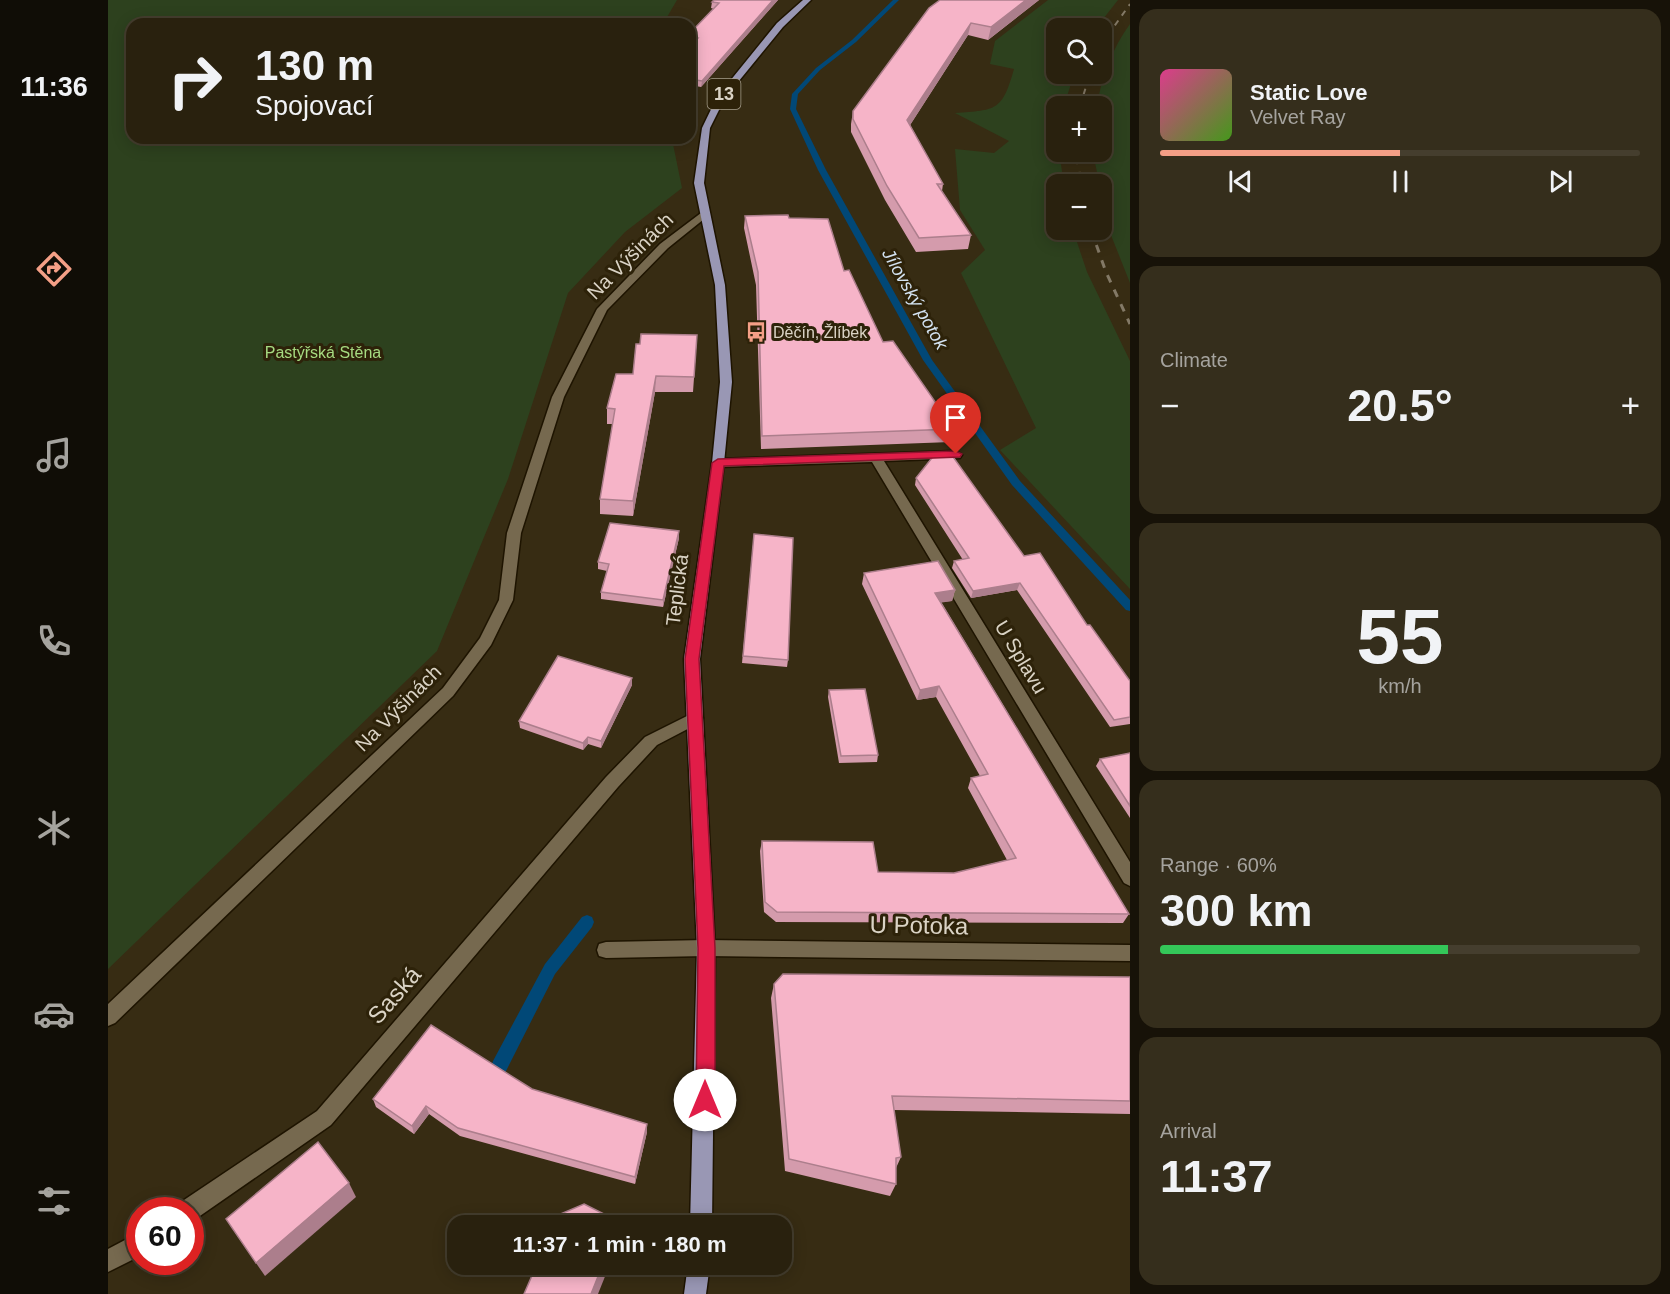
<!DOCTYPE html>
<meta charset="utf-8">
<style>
:root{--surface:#29210e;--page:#352e1c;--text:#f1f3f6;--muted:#a5a39e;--line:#453e2e;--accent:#f49f86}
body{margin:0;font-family:Helvetica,sans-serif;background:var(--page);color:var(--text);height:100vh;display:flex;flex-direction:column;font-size:22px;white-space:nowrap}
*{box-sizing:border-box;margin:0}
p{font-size:20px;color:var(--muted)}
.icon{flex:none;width:33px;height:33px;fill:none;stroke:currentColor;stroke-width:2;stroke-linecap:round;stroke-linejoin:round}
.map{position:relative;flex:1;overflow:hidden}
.drawer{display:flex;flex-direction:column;gap:9px;padding:9px;background:#171208;width:540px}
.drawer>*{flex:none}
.top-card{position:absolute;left:18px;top:18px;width:570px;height:126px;border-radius:18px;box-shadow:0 3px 15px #0003,0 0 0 2px var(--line);background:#29210e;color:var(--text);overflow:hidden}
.controls{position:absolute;left:938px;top:18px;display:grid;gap:12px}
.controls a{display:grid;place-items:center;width:66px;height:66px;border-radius:12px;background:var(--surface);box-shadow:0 3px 15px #0003,0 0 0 2px var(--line);font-size:30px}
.speed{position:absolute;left:18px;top:1197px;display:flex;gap:12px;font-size:30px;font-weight:700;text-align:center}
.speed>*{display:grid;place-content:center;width:78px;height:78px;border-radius:50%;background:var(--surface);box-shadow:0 3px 15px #0003,0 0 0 2px var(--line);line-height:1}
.speed .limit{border:9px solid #d22;background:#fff;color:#111}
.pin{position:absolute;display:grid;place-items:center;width:51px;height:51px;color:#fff;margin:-62px -26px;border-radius:50% 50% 50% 0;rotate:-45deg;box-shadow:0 0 6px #0007}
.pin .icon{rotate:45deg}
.me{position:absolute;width:66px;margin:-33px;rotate:0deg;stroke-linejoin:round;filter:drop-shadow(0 0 4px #0008)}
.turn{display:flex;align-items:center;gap:21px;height:126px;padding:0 30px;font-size:27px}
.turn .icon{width:78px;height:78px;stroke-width:2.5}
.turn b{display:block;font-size:42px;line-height:51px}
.big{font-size:45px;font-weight:600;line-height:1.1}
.drawer .tile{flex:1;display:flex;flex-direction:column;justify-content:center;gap:9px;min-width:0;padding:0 21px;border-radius:18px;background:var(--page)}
.drawer .dial{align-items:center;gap:0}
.dial b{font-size:78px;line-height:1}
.song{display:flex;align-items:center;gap:18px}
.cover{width:72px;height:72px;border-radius:9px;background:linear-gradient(135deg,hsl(330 70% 55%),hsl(100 70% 35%))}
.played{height:6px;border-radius:3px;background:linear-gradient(90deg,var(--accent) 50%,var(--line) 50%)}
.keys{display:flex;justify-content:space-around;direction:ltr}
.heat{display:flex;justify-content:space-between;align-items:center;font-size:33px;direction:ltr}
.charge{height:9px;border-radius:4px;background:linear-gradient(90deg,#34c759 60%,var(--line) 0)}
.trip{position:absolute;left:339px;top:1215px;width:345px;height:60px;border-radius:18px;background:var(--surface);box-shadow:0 3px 15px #0003,0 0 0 2px var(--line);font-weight:600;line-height:60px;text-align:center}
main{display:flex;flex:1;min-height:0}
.dock{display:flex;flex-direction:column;width:108px;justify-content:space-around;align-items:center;background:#100d06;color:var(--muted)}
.dock .icon{width:42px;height:42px}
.dock .on{color:var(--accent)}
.dock b{font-size:27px;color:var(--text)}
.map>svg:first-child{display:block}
.green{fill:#2d411e}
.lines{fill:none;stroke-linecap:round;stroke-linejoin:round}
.stream{fill:#014877;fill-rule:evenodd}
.service-casing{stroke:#1e1400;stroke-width:3}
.minor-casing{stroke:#1e1400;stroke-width:3}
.primary-casing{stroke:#1e1400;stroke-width:3}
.service{fill:#76694f;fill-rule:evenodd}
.minor{fill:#76694f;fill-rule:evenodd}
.primary{fill:#9997b4;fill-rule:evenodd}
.rail-far1{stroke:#837966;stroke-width:2;stroke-dasharray:6 6;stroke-linecap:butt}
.rail{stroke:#837966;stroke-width:3;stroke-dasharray:8 8;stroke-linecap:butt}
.wall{fill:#d49bac}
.shaded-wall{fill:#ac7e8c}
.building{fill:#f6b4c8;stroke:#ac7e8c;stroke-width:1.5}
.route{fill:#e11d48;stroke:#92132f;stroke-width:1.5}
.labels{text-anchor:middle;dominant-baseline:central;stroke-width:6;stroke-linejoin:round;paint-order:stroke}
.far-poi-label{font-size:16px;fill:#dad3c5;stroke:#2d2209;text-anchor:start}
.far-park-label{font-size:16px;fill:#a6db81;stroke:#2d2209}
.shield{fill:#2d2209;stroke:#a69e8d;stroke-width:1.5}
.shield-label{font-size:18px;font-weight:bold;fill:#dad3c5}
.far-water-label{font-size:18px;font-style:italic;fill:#d3e2f1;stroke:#2d2209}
.street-label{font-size:20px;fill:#dad3c5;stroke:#2d2209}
.near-street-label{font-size:24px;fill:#dad3c5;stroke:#2d2209}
</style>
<main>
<nav class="dock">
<b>11:36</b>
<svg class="icon on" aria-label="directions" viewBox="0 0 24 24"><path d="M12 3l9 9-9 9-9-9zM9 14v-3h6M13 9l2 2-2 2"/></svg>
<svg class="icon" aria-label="music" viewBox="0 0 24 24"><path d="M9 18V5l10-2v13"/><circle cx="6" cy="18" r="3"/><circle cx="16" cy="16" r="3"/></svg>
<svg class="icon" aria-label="phone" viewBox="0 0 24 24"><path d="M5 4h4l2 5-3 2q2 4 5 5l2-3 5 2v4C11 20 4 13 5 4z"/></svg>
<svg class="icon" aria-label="climate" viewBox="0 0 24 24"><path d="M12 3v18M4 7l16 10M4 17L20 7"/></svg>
<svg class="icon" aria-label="car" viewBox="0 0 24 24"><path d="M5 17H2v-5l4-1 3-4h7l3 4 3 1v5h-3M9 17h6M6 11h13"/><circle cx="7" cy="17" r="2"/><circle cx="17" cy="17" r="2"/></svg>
<svg class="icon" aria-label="filters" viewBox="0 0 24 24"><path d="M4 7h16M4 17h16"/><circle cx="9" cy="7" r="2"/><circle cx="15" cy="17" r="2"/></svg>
</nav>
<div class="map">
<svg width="1022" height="1294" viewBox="0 0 1022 1294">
<rect width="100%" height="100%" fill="#372c13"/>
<!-- green -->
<g class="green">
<path d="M 0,0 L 569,0 L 555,24 L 24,24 L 24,138 L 567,138 L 565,144 L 574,188 L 517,232 L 460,293 L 400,479 L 329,651 L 0,969 Z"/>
<path d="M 940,0 L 1010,0 L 988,28 L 948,28 L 948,74 L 966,74 L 956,106 L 948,106 L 948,152 L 951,152 L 956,184 L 948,184 L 948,230 L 965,230 L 979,272 L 1022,361 L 1022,589 L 892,450 L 928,428 L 853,273 L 877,250 L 852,210 L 847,149 L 886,153 L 901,141 L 847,113 C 889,110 894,111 906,69 L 882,64 L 887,41 Z"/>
<path d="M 1022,24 L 1022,283 L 1001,230 L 985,153 L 993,152 L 993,106 L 989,106 C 993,78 1005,47 1022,24 Z"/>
</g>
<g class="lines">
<!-- stream -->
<g class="stream">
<path d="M 785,0 L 791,0 L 748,42 L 712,70 L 690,94 L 688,109 L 718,170 L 824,360 L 912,481 L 1022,600 L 1022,611 L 1018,610 L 904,485 L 815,360 L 710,170 L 682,109 L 684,94 L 708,68 L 744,40 Z"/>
<path d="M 479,915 L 484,917 L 486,922 L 484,927 L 447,974 L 397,1073 L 391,1075 L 385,1073 L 383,1067 L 385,1061 L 437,964 L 474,917 Z"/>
</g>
<!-- service casing -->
<g class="service-casing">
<path id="service" d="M 598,940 L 605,942 L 607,948 L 605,954 L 598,956 L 498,958 L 491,956 L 489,950 L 491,944 L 498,942 Z"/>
</g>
<!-- minor casing -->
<g class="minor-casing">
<g id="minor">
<path d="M 593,213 L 601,215 L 560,248 L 499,310 L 456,397 L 413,533 L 405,600 L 383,645 L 345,696 L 7,1023 L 0,1026 L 0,1004 L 335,688 L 372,638 L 391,600 L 399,533 L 444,397 L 489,309 L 552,244 Z"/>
<path d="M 848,451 L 854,455 L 852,458 L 776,461 L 1022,862 L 1022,886 L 1016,883 L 764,462 L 610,467 L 604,463 L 610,459 Z"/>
<path d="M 587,712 L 593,714 L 595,718 L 593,722 L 549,745 L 510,787 L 223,1125 L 89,1218 L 82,1220 L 82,1210 L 70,1210 L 73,1202 L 209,1111 L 498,777 L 537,737 Z"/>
<path d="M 598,940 L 1022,945 L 1022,961 L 598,956 L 591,954 L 589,948 L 591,942 Z"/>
<path d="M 32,1232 L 32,1256 L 0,1272 L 0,1249 Z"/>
</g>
</g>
<!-- primary casing -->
<g class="primary-casing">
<g id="primary">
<path d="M 695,0 L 703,0 L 675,27 L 617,98 L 602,128 L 596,183 L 617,285 L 624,382 L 616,463 L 592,659 L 607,948 L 604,1226 L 582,1226 L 589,948 L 576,659 L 604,463 L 612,382 L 607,285 L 586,183 L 594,128 L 609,97 L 669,23 Z"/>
<path d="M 580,1264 L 602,1264 L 598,1294 L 576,1294 Z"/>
</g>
</g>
<!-- service -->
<use href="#service" class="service"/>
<!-- minor -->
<use href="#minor" class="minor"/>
<!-- primary -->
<use href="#primary" class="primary"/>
<!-- rail-far1 -->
<g class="rail-far1">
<path d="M 993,45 L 1022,4"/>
<path d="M 972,106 L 982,74"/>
<path d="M 968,152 L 969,157"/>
</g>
<!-- rail -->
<g class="rail">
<path d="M 969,156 L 973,184"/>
<path d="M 983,230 L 998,272 L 1022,324"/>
</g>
</g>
<!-- wall -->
<g class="wall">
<path d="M 670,0 L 593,87 L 582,85 L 582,47 L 585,44 L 582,44 L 582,33 L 606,9 L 603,8 L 604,2 Z"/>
<path d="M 832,0 L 931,0 L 880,40 L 860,35 L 802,125 L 835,184 L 834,191 L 863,235 L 860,249 L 808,252 L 777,200 L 743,132 L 743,124 L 745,111 Z"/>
<path d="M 637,216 L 681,218 L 736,271 L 775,342 L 846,429 L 843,442 L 653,449 L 648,285 L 636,228 Z"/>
<path d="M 589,335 L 585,392 L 547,392 L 525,516 L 492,514 L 492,499 L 505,424 L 499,424 L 499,408 L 525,374 L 532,344 Z"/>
<path d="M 808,478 L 916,556 L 979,625 L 1022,681 L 1022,724 L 1002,727 L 909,590 L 863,598 L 844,568 L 846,561 L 855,560 L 807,485 Z"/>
<path d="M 646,534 L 680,660 L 679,667 L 634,663 Z"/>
<path d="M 571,538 L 555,607 L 493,599 L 493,592 L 499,571 L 490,569 L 490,562 Z"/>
<path d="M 756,573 L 847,590 L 844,601 L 833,602 L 1021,914 L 1015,923 L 668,922 L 656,912 L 652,851 L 654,841 L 770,872 L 846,873 L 899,860 L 860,788 L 863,778 L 872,776 L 828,697 L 809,700 L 754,584 Z"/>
<path d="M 524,678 L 524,685 L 493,748 L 480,744 L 475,750 L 412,728 L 411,721 Z"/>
<path d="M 721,690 L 770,755 L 769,762 L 731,763 L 720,697 Z"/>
<path d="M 1022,753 L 1022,818 L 988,766 L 992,759 Z"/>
<path d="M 1022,977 L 1022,1114 L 786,1110 L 793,1157 L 788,1168 L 788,1184 L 782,1196 L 677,1171 L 663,998 L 666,984 Z"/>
<path d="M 424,1089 L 539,1132 L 527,1184 L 352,1136 L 321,1114 L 306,1134 L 268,1107 L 265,1099 Z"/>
</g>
<!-- shaded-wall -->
<g class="shaded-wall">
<path d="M 665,0 L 670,0 L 593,87 L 594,81 Z"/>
<path d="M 918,0 L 931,0 L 880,40 L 883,27 Z"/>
<path d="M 863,23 L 860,35 L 797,133 L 799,120 Z"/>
<path d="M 548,376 L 547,392 L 525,516 L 525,501 Z"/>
<path d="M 571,531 L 571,538 L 555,607 L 555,600 Z"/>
<path d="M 912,583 L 909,590 L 863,598 L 865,591 Z"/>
<path d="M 847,590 L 844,601 L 824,604 L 827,593 Z"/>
<path d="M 524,678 L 524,685 L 493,748 L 493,741 Z"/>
<path d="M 831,686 L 828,697 L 809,700 L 812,690 Z"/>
<path d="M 480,737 L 480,744 L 475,750 L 475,743 Z"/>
<path d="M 318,1106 L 321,1114 L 306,1134 L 304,1126 Z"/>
<path d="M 539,1124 L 539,1132 L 527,1184 L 527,1177 Z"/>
<path d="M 241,1183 L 248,1197 L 157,1276 L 148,1263 Z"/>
<path d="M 495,1264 L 502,1264 L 490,1294 L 483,1294 Z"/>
</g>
<!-- building -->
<g class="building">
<path d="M 606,0 L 665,0 L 594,81 L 582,79 L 582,47 L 590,38 L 582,37 L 582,33 L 611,3 L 604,2 Z"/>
<path d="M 832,0 L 918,0 L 883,27 L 863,23 L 799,120 L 835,184 L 829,184 L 863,235 L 811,238 L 779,186 L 745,119 L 745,111 L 821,8 Z"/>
<path d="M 680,215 L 681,218 L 720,219 L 736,271 L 741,270 L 775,342 L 785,341 L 846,429 L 654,436 L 650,272 L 637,216 Z"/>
<path d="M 533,334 L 589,335 L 586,377 L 548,376 L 525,501 L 492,499 L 507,409 L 499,408 L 508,374 L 525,374 L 528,344 L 532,344 Z"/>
<path d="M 827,454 L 843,454 L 916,556 L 932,553 L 979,625 L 982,625 L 1022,681 L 1022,717 L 1006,720 L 912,583 L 865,591 L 846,561 L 861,558 L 808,478 Z"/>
<path d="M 502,523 L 571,531 L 555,600 L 493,592 L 501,564 L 490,562 Z"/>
<path d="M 646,534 L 685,538 L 680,660 L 635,656 Z"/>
<path d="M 830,561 L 847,590 L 827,593 L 1021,914 L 669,912 L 657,902 L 654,841 L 765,842 L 770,872 L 846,873 L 908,858 L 863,778 L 880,774 L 831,686 L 812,690 L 756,573 Z"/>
<path d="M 450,656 L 524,678 L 493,741 L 480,737 L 475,743 L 411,721 Z"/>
<path d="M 757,689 L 770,755 L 733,756 L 721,690 Z"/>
<path d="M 1022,753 L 1022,806 L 992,759 Z"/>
<path d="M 675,974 L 1022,977 L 1022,1101 L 784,1096 L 793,1157 L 788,1158 L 788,1184 L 681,1159 L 666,984 Z"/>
<path d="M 323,1025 L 424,1089 L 539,1124 L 527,1177 L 350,1128 L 318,1106 L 304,1126 L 265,1099 Z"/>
<path d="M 210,1142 L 241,1183 L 148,1263 L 118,1219 Z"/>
<path d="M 476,1204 L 512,1222 L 510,1226 L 446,1226 L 450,1215 Z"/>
<path d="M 429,1264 L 495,1264 L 483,1294 L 416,1294 Z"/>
</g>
<!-- route -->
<path class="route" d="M 848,451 L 854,454 L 852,457 L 616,466 L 591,659 L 607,948 L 607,1100 L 604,1106 L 597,1109 L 591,1106 L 588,1100 L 590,948 L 577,659 L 604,463 L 610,459 Z"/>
<!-- icons -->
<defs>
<g id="bus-bare" transform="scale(1.62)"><path d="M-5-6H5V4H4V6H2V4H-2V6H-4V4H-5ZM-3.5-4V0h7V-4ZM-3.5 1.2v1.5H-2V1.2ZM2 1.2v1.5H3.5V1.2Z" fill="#f49f86" stroke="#2d2209" stroke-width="2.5" paint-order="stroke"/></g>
</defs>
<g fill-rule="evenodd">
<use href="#bus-bare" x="648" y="332"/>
</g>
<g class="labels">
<!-- far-poi labels -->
<g class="far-poi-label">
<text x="665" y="332">Děčín, Žlíbek</text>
</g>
<!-- far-park labels -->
<g class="far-park-label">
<text x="215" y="352">Pastýřská Stěna</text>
</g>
<!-- shield labels -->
<rect class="shield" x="599.5" y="79" width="33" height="30" rx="4.5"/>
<g class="shield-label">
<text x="616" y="94">13</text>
</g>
<!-- far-water labels -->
<g class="far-water-label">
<text transform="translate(807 299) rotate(60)">Jílovský potok</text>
</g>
<!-- street labels -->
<g class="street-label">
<text transform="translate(522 256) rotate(-45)">Na Výšinách</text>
<text transform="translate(569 590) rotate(-83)">Teplická</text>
<text transform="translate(913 657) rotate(59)">U Splavu</text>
<text transform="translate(290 708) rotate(-45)">Na Výšinách</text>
</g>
<!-- near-street labels -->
<g class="near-street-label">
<text transform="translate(811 925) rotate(1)">U Potoka</text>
<text transform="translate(286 995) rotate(-49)">Saská</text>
</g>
</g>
</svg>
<div class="controls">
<a><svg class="icon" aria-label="search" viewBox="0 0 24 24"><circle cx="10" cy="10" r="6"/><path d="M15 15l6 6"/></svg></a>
<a>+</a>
<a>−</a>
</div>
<div class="speed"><div class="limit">60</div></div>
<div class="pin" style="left:848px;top:454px;background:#d93025"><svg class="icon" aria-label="arrive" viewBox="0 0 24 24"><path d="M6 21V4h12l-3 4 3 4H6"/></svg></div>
<svg class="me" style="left:597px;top:1100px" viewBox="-20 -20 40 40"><circle r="19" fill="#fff"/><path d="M0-13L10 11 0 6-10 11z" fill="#e11d48"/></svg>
<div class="trip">11:37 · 1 min · 180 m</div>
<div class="top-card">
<div class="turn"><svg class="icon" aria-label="right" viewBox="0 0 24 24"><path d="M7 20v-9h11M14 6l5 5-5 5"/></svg><div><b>130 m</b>Spojovací</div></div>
</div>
</div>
<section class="drawer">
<div class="tile">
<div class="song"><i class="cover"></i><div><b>Static Love</b><p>Velvet Ray</p></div></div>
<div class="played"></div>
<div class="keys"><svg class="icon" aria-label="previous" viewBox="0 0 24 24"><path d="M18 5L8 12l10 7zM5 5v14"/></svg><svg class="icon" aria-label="pause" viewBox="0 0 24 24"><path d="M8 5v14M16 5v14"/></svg><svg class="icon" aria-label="next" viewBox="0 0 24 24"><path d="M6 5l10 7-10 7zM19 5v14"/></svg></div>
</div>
<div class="tile"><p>Climate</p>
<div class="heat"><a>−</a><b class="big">20.5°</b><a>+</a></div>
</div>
<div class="tile dial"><b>55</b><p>km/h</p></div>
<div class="tile"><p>Range · 60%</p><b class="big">300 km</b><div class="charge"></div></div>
<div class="tile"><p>Arrival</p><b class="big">11:37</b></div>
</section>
</main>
